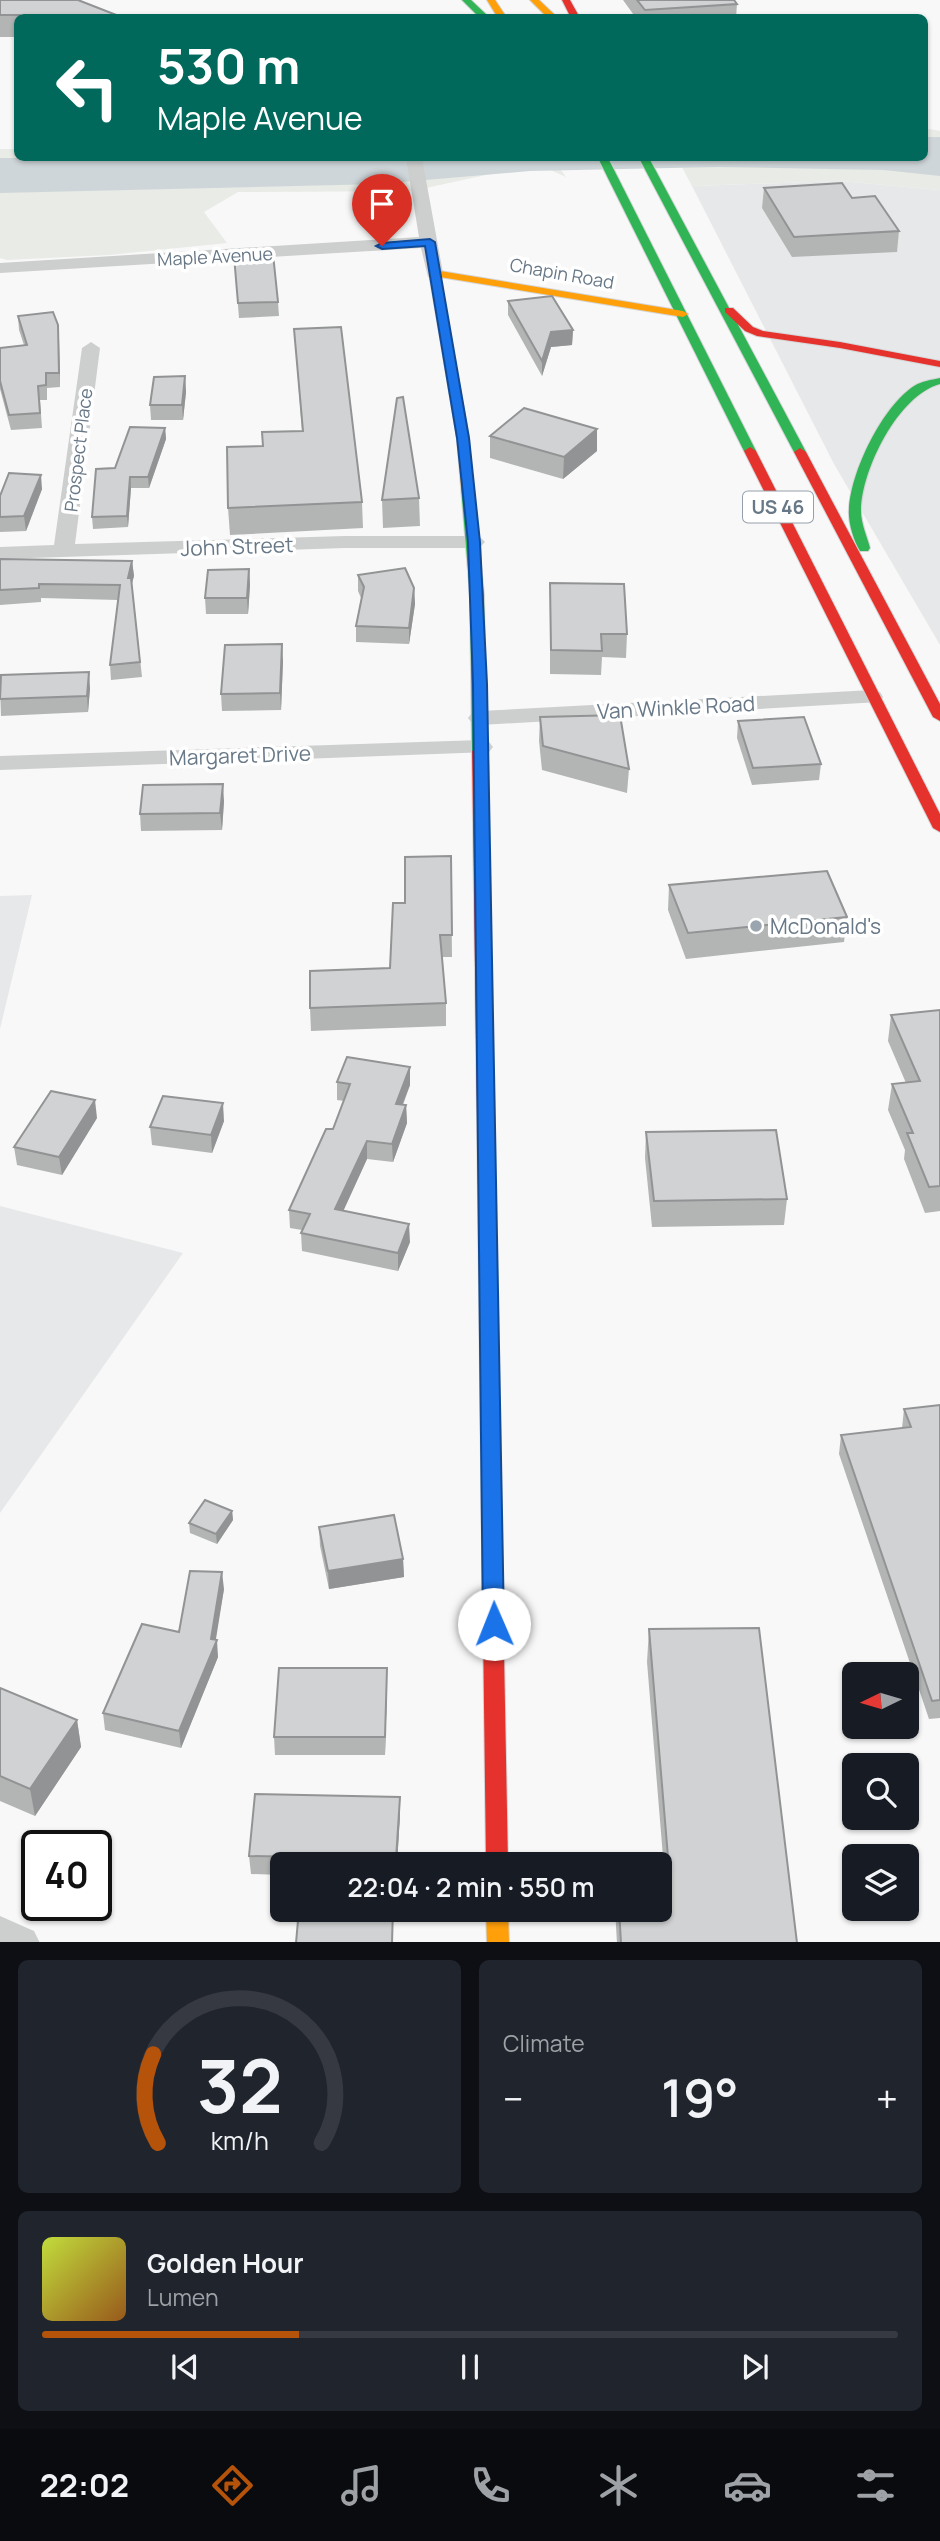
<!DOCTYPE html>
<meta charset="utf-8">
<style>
:root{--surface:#171b24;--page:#20242c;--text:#f1f3f6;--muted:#9ea1a6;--line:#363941;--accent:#b45309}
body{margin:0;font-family:Manrope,sans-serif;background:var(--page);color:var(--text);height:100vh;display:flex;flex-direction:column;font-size:26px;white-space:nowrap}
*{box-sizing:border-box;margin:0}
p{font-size:23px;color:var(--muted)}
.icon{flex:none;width:38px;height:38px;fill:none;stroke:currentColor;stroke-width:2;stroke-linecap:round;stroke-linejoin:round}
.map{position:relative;height:1942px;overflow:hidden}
.side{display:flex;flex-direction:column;gap:18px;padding:18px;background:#0d0f14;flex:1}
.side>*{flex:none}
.hud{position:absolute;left:14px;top:14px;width:914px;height:147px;border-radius:10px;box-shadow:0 2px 5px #0004;background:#00695c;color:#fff;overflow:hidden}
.needle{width:46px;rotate:265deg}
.buttons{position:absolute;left:842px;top:1662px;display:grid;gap:14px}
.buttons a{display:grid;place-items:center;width:77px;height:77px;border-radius:10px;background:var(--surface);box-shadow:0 2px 5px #0004;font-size:35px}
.speed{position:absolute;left:21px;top:1830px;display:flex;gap:14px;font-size:35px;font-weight:700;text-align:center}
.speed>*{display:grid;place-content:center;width:91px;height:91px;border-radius:50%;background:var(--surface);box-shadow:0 2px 5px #0004;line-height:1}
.speed .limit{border:4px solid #111;border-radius:10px;background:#fff;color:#111}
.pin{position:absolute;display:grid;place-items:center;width:60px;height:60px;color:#fff;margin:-72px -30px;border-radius:50% 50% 50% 0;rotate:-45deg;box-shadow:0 0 7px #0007}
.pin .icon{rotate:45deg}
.me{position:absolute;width:77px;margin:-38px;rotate:359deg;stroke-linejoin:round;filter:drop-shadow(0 0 5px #0008)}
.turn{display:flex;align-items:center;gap:24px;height:147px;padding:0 28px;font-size:32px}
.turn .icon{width:91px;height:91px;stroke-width:2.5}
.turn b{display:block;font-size:49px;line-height:60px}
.big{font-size:52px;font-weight:600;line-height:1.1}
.side .tile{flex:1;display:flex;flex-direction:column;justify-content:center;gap:10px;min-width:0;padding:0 24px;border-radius:10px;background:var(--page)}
.side .dial{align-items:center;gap:0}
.dial svg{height:182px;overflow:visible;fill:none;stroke:var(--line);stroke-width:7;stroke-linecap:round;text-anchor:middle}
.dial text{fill:var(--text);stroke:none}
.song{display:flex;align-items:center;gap:21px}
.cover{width:84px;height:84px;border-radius:10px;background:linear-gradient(135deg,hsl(70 70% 55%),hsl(30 70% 35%))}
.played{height:7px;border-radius:4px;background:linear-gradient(90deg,var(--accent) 30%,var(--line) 30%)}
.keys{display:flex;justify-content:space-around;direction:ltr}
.heat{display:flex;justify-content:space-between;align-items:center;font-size:38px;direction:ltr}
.side .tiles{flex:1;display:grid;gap:18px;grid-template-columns:1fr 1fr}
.tile:last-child{grid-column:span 2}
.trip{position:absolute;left:270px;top:1852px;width:402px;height:70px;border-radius:10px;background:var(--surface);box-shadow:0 2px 5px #0004;font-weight:600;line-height:70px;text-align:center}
.tab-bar{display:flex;height:112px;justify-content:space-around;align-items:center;background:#090b0e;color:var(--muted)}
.tab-bar .icon{width:49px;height:49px}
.tab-bar .active{color:var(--accent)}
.tab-bar b{font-size:32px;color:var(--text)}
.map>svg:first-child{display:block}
.built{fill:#e7e8e9}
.green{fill:#e8ebe6}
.water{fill:#cfd6d9}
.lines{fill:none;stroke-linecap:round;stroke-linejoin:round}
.fast-casing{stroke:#d4d5d6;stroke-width:2}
.slow-casing{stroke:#d4d5d6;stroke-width:2}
.jam-casing{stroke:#d4d5d6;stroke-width:2}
.street{fill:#cdcece;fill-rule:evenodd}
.fast{fill:#30b455;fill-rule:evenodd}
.slow{fill:#ff9f0a;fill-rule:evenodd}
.jam{fill:#e5322d;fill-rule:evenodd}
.wall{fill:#b3b5b5}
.shaded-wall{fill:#929394}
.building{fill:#d0d2d3;stroke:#929394;stroke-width:2}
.route{fill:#1a73e8;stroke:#114b97;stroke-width:2}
.poi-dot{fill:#9aa5af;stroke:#fff;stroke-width:2.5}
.labels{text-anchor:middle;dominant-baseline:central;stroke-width:7;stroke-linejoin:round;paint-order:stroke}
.far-street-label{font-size:18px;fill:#687887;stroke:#fff}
.shield{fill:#fff;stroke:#95a0ab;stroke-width:2}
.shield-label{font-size:19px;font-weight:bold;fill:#687887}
.street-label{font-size:21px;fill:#687887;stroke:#fff}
.poi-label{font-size:21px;fill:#687887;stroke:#fff;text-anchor:start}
</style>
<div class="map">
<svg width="940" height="1943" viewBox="0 0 940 1943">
<rect width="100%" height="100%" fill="#f8f8f8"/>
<!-- built -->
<g class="built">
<path d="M 841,181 L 940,190 L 940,645 L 834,464 L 692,186 Z"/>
<path d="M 32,895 L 0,1029 L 0,896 Z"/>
<path d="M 0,1206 L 183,1253 L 0,1513 Z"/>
</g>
<!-- green -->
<g class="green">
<path d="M 930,129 L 940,131 L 940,190 L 841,181 L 692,186 L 677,158 L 924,158 L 924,130 Z"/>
<path d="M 0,149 L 17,149 L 18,158 L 552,158 L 566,177 L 537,164 L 412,191 L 238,192 L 204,212 L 227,243 L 109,255 L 7,260 L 0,258 Z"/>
</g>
<!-- water -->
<path class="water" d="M 924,137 L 940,137 L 940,176 L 884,170 L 718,167 L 530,171 L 379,184 L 0,193 L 0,158 L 924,158 Z"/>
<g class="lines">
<!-- fast casing -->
<g class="fast-casing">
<g id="fast">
<path d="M 462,0 L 471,0 L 490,18 L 480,18 Z"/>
<path d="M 598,158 L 608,158 L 756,451 L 754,454 L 750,455 L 744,451 Z"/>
<path d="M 639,158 L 649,158 L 806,452 L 804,455 L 800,456 L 794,452 Z"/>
<path d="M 940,378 L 940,384 C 898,395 861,471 861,511 C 861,524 867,536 870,548 L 868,551 L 860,551 C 853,539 848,522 849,509 C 851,471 882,407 914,386 C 922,381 931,380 940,378 Z"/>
<path d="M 467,483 L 473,487 L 484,595 L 486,751 L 479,755 L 472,751 L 470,595 L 461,487 Z"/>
</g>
</g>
<!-- slow casing -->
<g class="slow-casing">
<g id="slow">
<path d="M 487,0 L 495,0 L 507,18 L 498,18 Z"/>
<path d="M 530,0 L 539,0 L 558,18 L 548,18 Z"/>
<path d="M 434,270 L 683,311 L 688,314 L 683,317 L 440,277 L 469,438 L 473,487 L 467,491 L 461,487 L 457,438 L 429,273 Z"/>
<path d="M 485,1107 L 493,1113 L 502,1547 L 499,1553 L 492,1555 L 485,1553 L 482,1547 L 477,1113 Z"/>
<path d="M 486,1909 L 508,1909 L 509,1943 L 487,1943 Z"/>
</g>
</g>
<!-- jam casing -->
<g class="jam-casing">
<g id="jam">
<path d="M 562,0 L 570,0 L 580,18 L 571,18 Z"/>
<path d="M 725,308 L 733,308 L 753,327 L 763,331 L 840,342 L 940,361 L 940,367 L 840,348 L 757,336 L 745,331 L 725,312 Z"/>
<path d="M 750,447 L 756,451 L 940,814 L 940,832 L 933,828 L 744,451 Z"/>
<path d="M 800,448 L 806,452 L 940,704 L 940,721 L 933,717 L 794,452 Z"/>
<path d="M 479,747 L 486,751 L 493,1113 L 485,1119 L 477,1113 L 472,751 Z"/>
<path d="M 492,1539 L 499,1541 L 502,1547 L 508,1864 L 486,1864 L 482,1547 L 485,1541 Z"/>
</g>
</g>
<!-- street -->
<g class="street">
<path d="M 406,158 L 422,158 L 443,273 L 440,277 L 428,277 L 421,248 L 0,273 L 0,263 L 419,237 Z"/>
<path d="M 91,342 L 100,348 L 75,544 L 345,536 L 474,536 L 481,538 L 485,542 L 481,546 L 474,548 L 345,548 L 0,559 L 0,547 L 54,545 L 82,348 Z"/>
<path d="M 872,690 L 880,692 L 883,697 L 880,702 L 480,725 L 472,723 L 468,718 L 472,713 L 480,711 Z"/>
<path d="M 481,740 L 489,742 L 493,747 L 489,752 L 0,770 L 0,756 Z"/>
<path d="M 0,1916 L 34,1931 L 40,1943 L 0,1943 Z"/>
</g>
<!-- fast -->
<use href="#fast" class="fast"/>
<!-- slow -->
<use href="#slow" class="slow"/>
<!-- jam -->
<use href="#jam" class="jam"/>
</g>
<!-- wall -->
<g class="wall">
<path d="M 0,0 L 124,18 L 18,18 L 18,37 L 0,37 Z"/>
<path d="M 623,0 L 734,0 L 737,4 L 736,18 L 636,18 Z"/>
<path d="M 764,188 L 852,198 L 899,231 L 897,252 L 792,257 L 762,208 Z"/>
<path d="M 234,256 L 278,302 L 279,316 L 239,318 Z"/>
<path d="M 508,301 L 573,330 L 572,345 L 551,347 L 542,376 L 508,315 Z"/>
<path d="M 18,316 L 58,325 L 60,387 L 47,388 L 47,400 L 40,400 L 42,428 L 11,430 L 0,389 L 0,348 L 24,345 L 19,330 Z"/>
<path d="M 294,329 L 362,502 L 363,528 L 230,535 L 228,508 L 262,446 L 302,431 Z"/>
<path d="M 185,376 L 186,392 L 183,420 L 151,420 L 150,405 Z"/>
<path d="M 165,428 L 166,439 L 149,488 L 131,488 L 128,527 L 93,529 L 92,517 L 115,468 Z"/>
<path d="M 490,436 L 597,451 L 563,479 L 490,458 Z"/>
<path d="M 42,489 L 26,531 L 0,532 L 0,496 Z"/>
<path d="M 419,498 L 420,526 L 383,528 L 382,500 Z"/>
<path d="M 0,559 L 132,561 L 134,576 L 132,584 L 142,677 L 111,680 L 110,665 L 118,600 L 41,598 L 41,602 L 0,605 Z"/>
<path d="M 249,569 L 250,585 L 248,614 L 206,614 L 205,598 Z"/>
<path d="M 358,575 L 414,588 L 415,604 L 409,644 L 356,642 L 356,626 L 361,598 L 358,591 Z"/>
<path d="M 550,583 L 627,634 L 626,658 L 602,657 L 601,675 L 550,674 Z"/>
<path d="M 283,661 L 281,710 L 222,711 L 221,694 Z"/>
<path d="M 0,688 L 90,688 L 88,712 L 1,716 Z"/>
<path d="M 540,717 L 629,769 L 627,793 L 542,770 L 539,741 Z"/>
<path d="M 738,721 L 821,764 L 819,780 L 752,785 L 737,738 Z"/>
<path d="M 224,801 L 222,830 L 141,831 L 140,814 Z"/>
<path d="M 451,856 L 452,957 L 442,957 L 446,1003 L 446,1026 L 311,1031 L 310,1008 L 390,968 L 405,903 Z"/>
<path d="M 669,885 L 847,917 L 844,942 L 686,959 L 668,910 Z"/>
<path d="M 940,1010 L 940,1211 L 925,1213 L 904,1159 L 905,1150 L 888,1110 L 892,1084 L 906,1083 L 888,1041 L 891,1015 Z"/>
<path d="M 410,1067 L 410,1085 L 403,1105 L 406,1105 L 407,1123 L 393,1162 L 367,1159 L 343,1211 L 410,1242 L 398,1271 L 302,1251 L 301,1233 L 302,1230 L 290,1228 L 289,1210 L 333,1129 L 344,1101 L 337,1100 L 337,1082 Z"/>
<path d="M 97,1118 L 62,1175 L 17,1165 L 14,1147 Z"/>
<path d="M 224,1121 L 212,1153 L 152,1145 L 150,1127 Z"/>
<path d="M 646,1132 L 787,1199 L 784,1225 L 652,1227 L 645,1158 Z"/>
<path d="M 940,1405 L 940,1718 L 929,1719 L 839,1454 L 841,1435 L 902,1428 L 904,1409 Z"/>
<path d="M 232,1511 L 233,1520 L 217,1544 L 190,1533 L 189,1523 Z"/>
<path d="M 319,1527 L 403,1559 L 404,1577 L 329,1589 L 320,1546 Z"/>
<path d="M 224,1589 L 215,1640 L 218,1657 L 181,1748 L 105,1730 L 103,1713 L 179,1632 Z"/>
<path d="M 649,1629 L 797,1943 L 617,1943 L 615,1909 L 660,1909 L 660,1864 L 615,1864 L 615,1857 L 663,1857 L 647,1662 Z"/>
<path d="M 387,1686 L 385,1755 L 275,1755 L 274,1737 Z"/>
<path d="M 0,1688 L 77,1720 L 81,1747 L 35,1816 L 0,1801 Z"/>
<path d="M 400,1797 L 400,1815 L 397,1864 L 282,1864 L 282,1875 L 251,1874 L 249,1856 Z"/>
</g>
<!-- shaded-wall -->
<g class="shaded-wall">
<path d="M 58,325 L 59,339 L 60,387 L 59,373 Z"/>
<path d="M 573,330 L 572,345 L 551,347 L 542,376 L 542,361 L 551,332 Z"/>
<path d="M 185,376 L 186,392 L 183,420 L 182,405 Z"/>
<path d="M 165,428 L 166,439 L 149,488 L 148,477 Z"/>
<path d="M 597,429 L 597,451 L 563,479 L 564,457 Z"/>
<path d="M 41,475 L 42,489 L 26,531 L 24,516 Z"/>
<path d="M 130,477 L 131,488 L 128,527 L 127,516 Z"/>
<path d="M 132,561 L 134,576 L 129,592 L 128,578 Z"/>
<path d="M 249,569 L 250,585 L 248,614 L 247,598 Z"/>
<path d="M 414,588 L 415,604 L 409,644 L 409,628 Z"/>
<path d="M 282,644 L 283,661 L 281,710 L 280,693 Z"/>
<path d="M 89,672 L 90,688 L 88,712 L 87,696 Z"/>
<path d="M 223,784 L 224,801 L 222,830 L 220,813 Z"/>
<path d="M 410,1067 L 410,1085 L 396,1121 L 396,1104 Z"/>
<path d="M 95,1100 L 97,1118 L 62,1175 L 59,1157 Z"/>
<path d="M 223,1103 L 224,1121 L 212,1153 L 211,1135 Z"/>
<path d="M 406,1105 L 407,1123 L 393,1162 L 392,1144 Z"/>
<path d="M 367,1141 L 367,1159 L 336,1227 L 335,1209 Z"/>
<path d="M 409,1224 L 410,1242 L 398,1271 L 398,1253 Z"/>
<path d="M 232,1511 L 233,1520 L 217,1544 L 216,1534 Z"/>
<path d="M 403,1559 L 404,1577 L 329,1589 L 328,1571 Z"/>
<path d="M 222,1572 L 224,1589 L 215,1645 L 217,1640 L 218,1657 L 181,1748 L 179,1731 L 211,1639 Z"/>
<path d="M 387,1668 L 387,1686 L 385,1755 L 385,1737 Z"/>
<path d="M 77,1720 L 81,1747 L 35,1816 L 30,1789 Z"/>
<path d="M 400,1797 L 400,1815 L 397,1864 L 396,1864 Z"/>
</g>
<!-- building -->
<g class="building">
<path d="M 0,0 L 78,0 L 124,18 L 26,18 L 19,15 L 0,15 Z"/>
<path d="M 637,0 L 734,0 L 737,4 L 645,10 Z"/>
<path d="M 842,183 L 852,198 L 875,196 L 899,231 L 794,237 L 764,188 Z"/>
<path d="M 273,254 L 278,302 L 238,303 L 234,256 Z"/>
<path d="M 552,296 L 573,330 L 551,332 L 542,361 L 508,301 Z"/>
<path d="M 53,312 L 58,325 L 59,373 L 46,373 L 46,385 L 38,386 L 40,413 L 9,415 L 0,381 L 0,348 L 27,345 L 18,316 Z"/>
<path d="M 341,327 L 362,502 L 228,508 L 227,447 L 263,446 L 262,432 L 303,431 L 294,329 Z"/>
<path d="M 185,376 L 182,405 L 150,405 L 154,377 Z"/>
<path d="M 403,397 L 419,498 L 382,500 L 397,398 Z"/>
<path d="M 524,408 L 597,429 L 564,457 L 490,436 Z"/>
<path d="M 130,427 L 165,428 L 148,477 L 130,477 L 127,516 L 92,517 L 96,469 L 115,468 Z"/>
<path d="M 9,473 L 41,475 L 24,516 L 0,517 L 0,496 Z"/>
<path d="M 0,559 L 132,561 L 128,578 L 131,578 L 140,662 L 110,665 L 120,585 L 39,584 L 39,588 L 0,590 Z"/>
<path d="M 405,568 L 414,588 L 409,628 L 356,626 L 364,587 L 358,575 Z"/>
<path d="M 249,569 L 247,598 L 205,598 L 208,570 Z"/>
<path d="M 550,583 L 624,584 L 627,634 L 601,634 L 602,651 L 551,650 Z"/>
<path d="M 282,644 L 280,693 L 221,694 L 225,645 Z"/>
<path d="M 89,672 L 87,696 L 0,699 L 1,675 Z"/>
<path d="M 620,715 L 629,769 L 543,746 L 540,717 Z"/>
<path d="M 804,717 L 821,764 L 753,768 L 738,721 Z"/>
<path d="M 223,784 L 220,813 L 140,814 L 143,785 Z"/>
<path d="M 451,856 L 452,935 L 440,935 L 446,1003 L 310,1008 L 310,971 L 390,968 L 393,903 L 405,903 L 405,857 Z"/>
<path d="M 827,871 L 847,917 L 688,933 L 669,885 Z"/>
<path d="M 940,1010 L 940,1186 L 929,1187 L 907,1133 L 913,1133 L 892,1084 L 920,1081 L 891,1015 Z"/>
<path d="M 347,1057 L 410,1067 L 396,1104 L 406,1105 L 392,1144 L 367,1141 L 335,1209 L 409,1224 L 398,1253 L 301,1233 L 310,1214 L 289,1210 L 326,1129 L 333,1129 L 350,1084 L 337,1082 Z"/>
<path d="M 51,1091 L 95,1100 L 59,1157 L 14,1147 Z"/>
<path d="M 163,1096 L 223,1103 L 211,1135 L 150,1127 Z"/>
<path d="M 776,1130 L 787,1199 L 654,1201 L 646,1132 Z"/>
<path d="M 940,1405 L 940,1700 L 932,1701 L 841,1435 L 911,1427 L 904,1409 Z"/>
<path d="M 205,1500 L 232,1511 L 216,1534 L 189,1523 Z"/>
<path d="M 394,1515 L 403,1559 L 328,1571 L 319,1527 Z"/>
<path d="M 190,1571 L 222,1572 L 211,1639 L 217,1640 L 179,1731 L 103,1713 L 142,1624 L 179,1632 Z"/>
<path d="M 759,1628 L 797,1943 L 621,1943 L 619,1909 L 660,1909 L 660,1864 L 616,1864 L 615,1857 L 668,1857 L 649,1629 Z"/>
<path d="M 279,1668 L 387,1668 L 385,1737 L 274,1737 Z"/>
<path d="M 0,1688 L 77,1720 L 30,1789 L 0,1776 Z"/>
<path d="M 255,1794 L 400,1797 L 396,1859 L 249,1856 Z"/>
<path d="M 299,1909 L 393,1909 L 392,1943 L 296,1943 Z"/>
</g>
<!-- route -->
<path class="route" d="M 430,239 L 435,242 L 469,438 L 480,542 L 487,684 L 504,1624 L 501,1630 L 494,1633 L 486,1630 L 483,1624 L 473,684 L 468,542 L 457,438 L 425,246 L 382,249 L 376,246 L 382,243 Z"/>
<!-- markers -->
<circle class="poi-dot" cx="756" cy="926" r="7"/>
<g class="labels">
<!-- far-street labels -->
<g class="far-street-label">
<text transform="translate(215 256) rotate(-3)">Maple Avenue</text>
<text transform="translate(562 273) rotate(10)">Chapin Road</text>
<text transform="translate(78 450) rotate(-83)">Prospect Place</text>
</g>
<!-- shield labels -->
<rect class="shield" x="743" y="491.5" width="70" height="31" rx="5"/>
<g class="shield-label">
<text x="778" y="507">US 46</text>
</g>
<!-- street labels -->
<g class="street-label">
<text transform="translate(237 546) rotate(-2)">John Street</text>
<text transform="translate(676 707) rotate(-3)">Van Winkle Road</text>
<text transform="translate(240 755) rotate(-2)">Margaret Drive</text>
</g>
<!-- poi labels -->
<g class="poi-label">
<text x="770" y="926">McDonald's</text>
</g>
</g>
</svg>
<div class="buttons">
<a><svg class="needle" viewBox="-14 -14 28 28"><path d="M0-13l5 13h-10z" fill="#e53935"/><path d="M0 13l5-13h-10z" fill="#9ea1a6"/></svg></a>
<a><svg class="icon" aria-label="search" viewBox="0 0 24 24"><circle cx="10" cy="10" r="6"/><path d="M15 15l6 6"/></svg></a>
<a><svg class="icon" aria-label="layers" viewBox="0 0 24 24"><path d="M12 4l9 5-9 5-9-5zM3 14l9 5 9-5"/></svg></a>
</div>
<div class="speed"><div class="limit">40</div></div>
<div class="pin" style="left:382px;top:246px;background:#d93025"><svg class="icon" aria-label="arrive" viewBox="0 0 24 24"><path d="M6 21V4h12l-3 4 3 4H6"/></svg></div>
<svg class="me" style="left:494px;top:1624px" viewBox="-20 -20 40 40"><circle r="19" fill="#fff"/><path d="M0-13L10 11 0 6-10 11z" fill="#1a73e8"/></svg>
<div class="trip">22:04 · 2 min · 550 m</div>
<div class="hud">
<div class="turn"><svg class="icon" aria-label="left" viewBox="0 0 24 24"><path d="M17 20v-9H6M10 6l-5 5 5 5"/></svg><div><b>530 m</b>Maple Avenue</div></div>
</div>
</div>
<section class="side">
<div class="tiles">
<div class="tile dial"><svg viewBox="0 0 100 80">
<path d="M14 69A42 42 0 1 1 86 69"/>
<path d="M14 69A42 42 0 0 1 12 30" stroke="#b45309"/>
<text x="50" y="56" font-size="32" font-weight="700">32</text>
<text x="50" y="72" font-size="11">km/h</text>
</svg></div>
<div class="tile"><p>Climate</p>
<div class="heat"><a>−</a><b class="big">19°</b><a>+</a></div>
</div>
<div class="tile">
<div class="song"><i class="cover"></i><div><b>Golden Hour</b><p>Lumen</p></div></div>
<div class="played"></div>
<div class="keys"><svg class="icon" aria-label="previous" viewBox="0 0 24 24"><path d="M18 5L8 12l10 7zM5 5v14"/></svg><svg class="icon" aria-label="pause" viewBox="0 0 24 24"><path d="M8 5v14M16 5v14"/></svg><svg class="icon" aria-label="next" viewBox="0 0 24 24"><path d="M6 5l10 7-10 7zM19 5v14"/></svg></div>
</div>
</div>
</section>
<nav class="tab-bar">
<b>22:02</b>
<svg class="icon active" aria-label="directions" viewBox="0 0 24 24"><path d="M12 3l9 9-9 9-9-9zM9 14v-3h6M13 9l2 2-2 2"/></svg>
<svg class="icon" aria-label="music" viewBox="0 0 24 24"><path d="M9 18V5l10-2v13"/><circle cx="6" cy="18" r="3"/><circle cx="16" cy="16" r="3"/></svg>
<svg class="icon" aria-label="phone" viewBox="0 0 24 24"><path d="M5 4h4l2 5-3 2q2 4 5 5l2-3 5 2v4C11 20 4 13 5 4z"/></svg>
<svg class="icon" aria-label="climate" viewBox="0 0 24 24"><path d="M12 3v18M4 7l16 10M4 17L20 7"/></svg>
<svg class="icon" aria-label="car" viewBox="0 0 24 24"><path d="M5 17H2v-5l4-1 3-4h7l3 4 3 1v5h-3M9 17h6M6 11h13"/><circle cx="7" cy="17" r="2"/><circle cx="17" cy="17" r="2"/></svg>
<svg class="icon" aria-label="filters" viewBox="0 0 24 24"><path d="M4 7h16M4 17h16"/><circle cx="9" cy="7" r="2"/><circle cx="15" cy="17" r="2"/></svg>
</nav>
